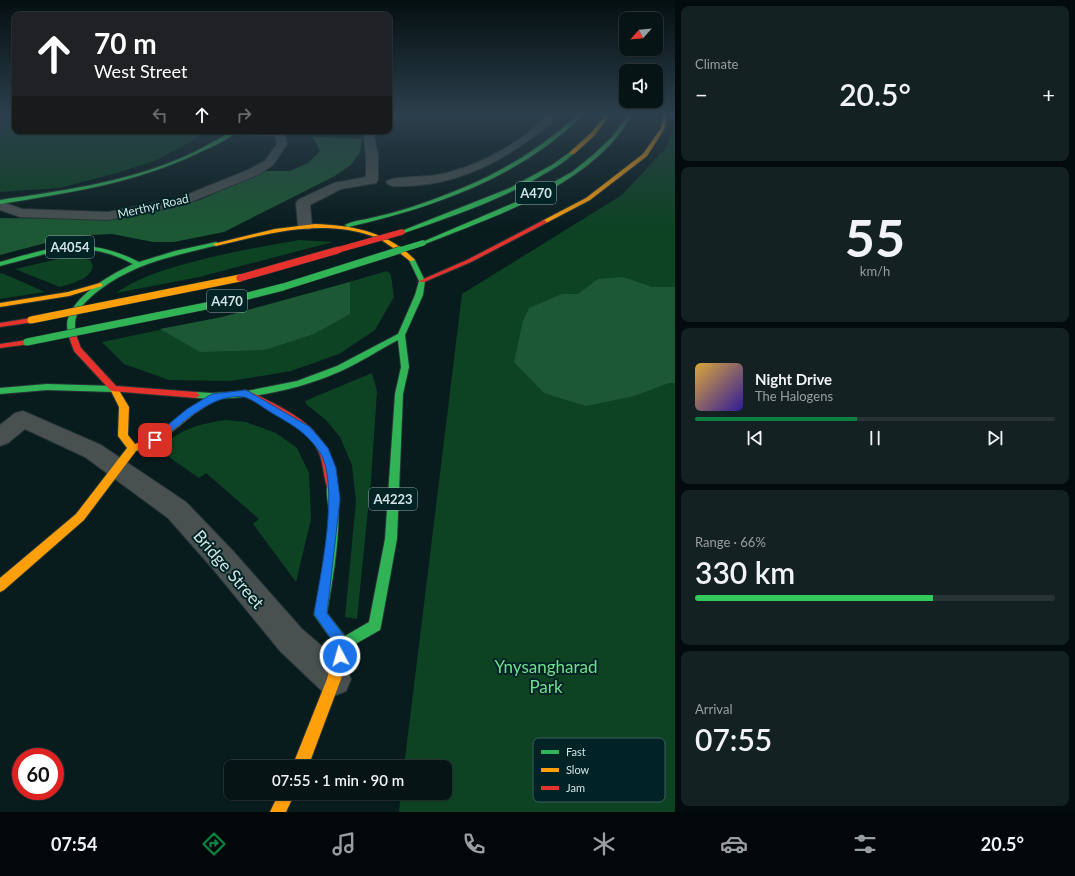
<!DOCTYPE html>
<meta charset="utf-8">
<style>
:root{--surface:#061416;--page:#142123;--text:#f1f3f6;--muted:#989ea1;--line:#273335;--accent:#0b8043}
body{margin:0;font-family:Lato,sans-serif;background:var(--page);color:var(--text);height:100vh;display:flex;flex-direction:column;font-size:15px;white-space:nowrap}
*{box-sizing:border-box;margin:0}
p{font-size:13px;color:var(--muted)}
.icon{flex:none;width:22px;height:22px;fill:none;stroke:currentColor;stroke-width:2;stroke-linecap:round;stroke-linejoin:round}
.map{position:relative;flex:1;overflow:hidden}
.drawer{display:flex;flex-direction:column;gap:6px;padding:6px;background:#030b0c;width:400px}
.drawer>*{flex:none}
.guide{position:absolute;left:12px;top:12px;width:380px;height:122px;border-radius:8px;box-shadow:0 1px 3px #0004,0 0 0 1px var(--line);background:#202124;color:#fff;overflow:hidden}
.needle{width:26px;rotate:243deg}
.tools{position:absolute;left:619px;top:12px;display:grid;gap:8px}
.tools a{display:grid;place-items:center;width:44px;height:44px;border-radius:8px;background:var(--surface);box-shadow:0 1px 3px #0004,0 0 0 1px var(--line);font-size:20px}
.speed{position:absolute;left:12px;top:748px;display:flex;gap:8px;font-size:20px;font-weight:700;text-align:center}
.speed>*{display:grid;place-content:center;width:52px;height:52px;border-radius:50%;background:var(--surface);box-shadow:0 1px 3px #0004,0 0 0 1px var(--line);line-height:1}
.speed .limit{border:6px solid #d22;background:#fff;color:#111}
.pin{position:absolute;display:grid;place-items:center;width:34px;height:34px;color:#fff;margin:-17px;border-radius:8px;box-shadow:0 2px 6px #0006}
.me{position:absolute;width:44px;margin:-22px;rotate:354deg;stroke-linejoin:round;filter:drop-shadow(0 0 3px #0008)}
.turn{display:flex;align-items:center;gap:14px;height:84px;padding:0 16px;font-size:18px}
.turn .icon{width:52px;height:52px;stroke-width:2.5}
.turn b{display:block;font-size:28px;line-height:34px}
.lanes{display:flex;align-items:center;height:38px;padding:0 16px;background:#0003;justify-content:center;gap:20px;direction:ltr}
.lanes .off{opacity:.35}
.big{font-size:30px;font-weight:600;line-height:1.1}
.drawer .card{flex:1;display:flex;flex-direction:column;justify-content:center;gap:6px;min-width:0;padding:0 14px;border-radius:8px;background:var(--page)}
.drawer .dial{align-items:center;gap:0}
.dial b{font-size:52px;line-height:1}
.song{display:flex;align-items:center;gap:12px}
.cover{width:48px;height:48px;border-radius:6px;background:linear-gradient(135deg,hsl(40 70% 55%),hsl(250 70% 35%))}
.played{height:4px;border-radius:2px;background:linear-gradient(90deg,var(--accent) 45%,var(--line) 45%)}
.keys{display:flex;justify-content:space-around;direction:ltr}
.heat{display:flex;justify-content:space-between;align-items:center;font-size:22px;direction:ltr}
.charge{height:6px;border-radius:3px;background:linear-gradient(90deg,#34c759 66%,var(--line) 0)}
.trip{position:absolute;left:224px;top:760px;width:228px;height:40px;border-radius:8px;background:var(--surface);box-shadow:0 1px 3px #0004,0 0 0 1px var(--line);font-weight:600;line-height:40px;text-align:center}
.dock{display:flex;height:64px;justify-content:space-around;align-items:center;background:#020809;color:var(--muted)}
.dock .icon{width:28px;height:28px}
.dock .on{color:var(--accent)}
.dock b{font-size:18px;color:var(--text)}
main{display:flex;flex:1;min-height:0}
.map>svg:first-child{display:block}
.green{fill:#0d4323}
.forest{fill:#1c5833}
.lines{fill:none;stroke-linecap:round;stroke-linejoin:round}
.street-casing{stroke:#263537;stroke-width:2}
.fast-casing{stroke:#263537;stroke-width:2}
.slow-casing{stroke:#263537;stroke-width:2}
.jam-casing{stroke:#263537;stroke-width:2}
.street{fill:#495150;fill-rule:evenodd}
.fast{fill:#30b455;fill-rule:evenodd}
.slow{fill:#ff9f0a;fill-rule:evenodd}
.jam{fill:#e5322d;fill-rule:evenodd}
.fast-bridge-far1-casing{stroke:#263537;stroke-width:6;stroke-linecap:butt}
.fast-bridge-casing{stroke:#263537;stroke-width:8;stroke-linecap:butt}
.slow-bridge-casing{stroke:#263537;stroke-width:8;stroke-linecap:butt}
.jam-bridge-far1-casing{stroke:#263537;stroke-width:6;stroke-linecap:butt}
.jam-bridge-casing{stroke:#263537;stroke-width:8;stroke-linecap:butt}
.fast-bridge-far1{stroke:#30b455;stroke-width:5.5}
.fast-bridge{stroke:#30b455;stroke-width:7}
.slow-bridge{stroke:#ff9f0a;stroke-width:7}
.jam-bridge-far1{stroke:#e5322d;stroke-width:5.5}
.jam-bridge{stroke:#e5322d;stroke-width:7}
.route{fill:#1a73e8;stroke:#114b97}
.labels{text-anchor:middle;dominant-baseline:central;stroke-width:4;stroke-linejoin:round;paint-order:stroke}
.far-street-label{font-size:12px;fill:#d1e3e4;stroke:#002325}
.shield{fill:#002325;stroke:#92a9ab;stroke-width:1}
.shield-label{font-size:13px;font-weight:bold;fill:#d1e3e4}
.near-street-label{font-size:17px;fill:#d1e3e4;stroke:#002325}
.near-park-label{font-size:17px;fill:#6fe08f;stroke:#002325}
.key{fill:#002325;stroke:#3f5d5e;stroke-width:1}
.key-label{font-size:11px;fill:#d1e3e4}
</style>
<main>
<div class="map">
<svg width="675" height="812" viewBox="0 0 675 812">
<rect width="100%" height="100%" fill="#081b1d"/>
<!-- green -->
<g class="green">
<path d="M 0,115 L 15,115 L 15,131 L 210,131 L 157,160 L 117,173 L 59,188 L 0,192 Z"/>
<path d="M 675,126 L 675,812 L 399,812 L 401,793 L 445,793 L 445,767 L 404,767 L 462,294 L 622,195 L 666,148 Z"/>
<path d="M 299,240 L 333,242 L 199,277 L 116,293 C 155,264 250,249 299,240 Z"/>
<path d="M 71,256 L 90,260 L 93,266 C 90,280 72,283 60,287 L 15,269 Z"/>
<path d="M 387,271 L 391,275 L 394,297 L 375,330 L 339,354 L 291,371 L 231,381 L 169,380 L 124,364 L 102,342 L 222,317 L 291,299 Z"/>
<path d="M 2,273 L 45,292 L 0,299 L 0,274 Z"/>
<path d="M 372,373 L 377,391 L 371,480 L 357,619 L 345,617 L 356,501 L 352,465 L 340,437 L 326,420 L 307,405 L 305,401 Z"/>
<path d="M 226,420 L 246,422 L 276,433 L 297,448 L 309,473 L 311,519 L 296,582 L 253,524 L 259,519 L 206,473 L 199,478 L 159,450 C 179,429 198,424 226,420 Z"/>
</g>
<!-- forest -->
<g class="forest">
<path d="M 313,137 L 362,139 L 360,152 L 351,165 L 333,177 L 224,232 L 174,242 L 153,242 L 112,234 L 90,235 L 61,239 L 0,255 L 0,218 L 110,219 L 166,208 L 200,200 L 263,171 L 290,171 L 308,163 L 320,151 Z"/>
<path d="M 623,277 L 652,287 L 675,287 L 675,383 L 669,383 L 634,396 L 586,406 L 544,393 L 514,362 L 523,321 L 529,308 L 562,294 L 578,294 L 598,279 Z"/>
<path d="M 350,282 L 350,314 L 314,334 L 265,350 L 200,352 L 160,329 L 222,317 Z"/>
</g>
<g class="lines">
<!-- street casing -->
<g class="street-casing">
<g id="street">
<path d="M 548,115 L 559,115 C 552,124 542,131 533,137 C 496,165 453,185 406,186 C 399,186 390,188 386,182 C 390,176 427,177 436,175 C 477,168 519,144 548,115 Z"/>
<path d="M 230,131 L 281,131 L 285,134 L 287,144 L 273,165 L 258,175 L 183,205 L 108,220 L 20,217 L 0,210 L 0,201 L 22,209 L 108,212 L 179,198 L 250,169 L 265,161 L 277,144 L 275,136 L 234,135 L 230,134 Z"/>
<path d="M 363,131 L 373,131 L 378,155 L 378,180 L 376,183 L 341,189 L 310,205 L 312,226 L 310,229 L 300,229 L 298,226 L 296,203 L 298,200 L 334,183 L 366,177 L 366,155 Z"/>
<path d="M 23,411 L 101,445 L 186,502 L 233,551 L 302,629 L 346,667 L 351,679 L 346,691 L 334,696 L 322,691 L 280,651 L 213,569 L 168,518 L 85,457 L 25,429 L 8,443 L 0,446 L 0,425 L 15,413 Z"/>
</g>
</g>
<!-- fast casing -->
<g class="fast-casing">
<g id="fast">
<path d="M 578,115 L 583,115 C 519,178 434,207 348,227 L 345,225 C 352,221 363,220 371,218 C 385,215 399,211 412,207 C 478,185 526,161 578,115 Z"/>
<path d="M 628,115 L 632,115 C 627,123 622,131 616,138 C 570,192 490,218 425,244 L 420,243 L 523,199 L 572,172 L 593,155 L 612,137 Z"/>
<path d="M 233,131 L 238,131 C 227,140 212,147 198,153 C 136,183 68,193 0,204 L 0,200 C 60,191 122,183 179,159 C 198,151 215,141 233,131 Z"/>
<path d="M 570,152 L 574,153 C 566,161 555,168 544,174 C 501,200 452,216 404,233 L 399,232 L 510,188 L 552,165 Z"/>
<path d="M 216,242 L 218,243 L 218,245 C 174,256 136,262 98,291 C 82,304 70,315 77,337 L 73,339 L 69,337 C 67,330 66,322 69,316 C 78,293 112,274 133,264 C 82,237 52,253 0,266 L 0,262 C 54,247 86,235 139,262 L 175,251 Z"/>
<path d="M 412,258 L 415,260 L 425,281 L 423,295 L 405,335 L 409,367 L 403,394 L 397,539 L 381,626 L 380,630 L 343,651 L 338,649 L 314,615 C 320,581 329,546 329,511 C 328,503 325,490 328,483 L 332,482 L 336,483 L 337,486 C 342,529 334,571 327,613 L 345,636 L 369,622 L 385,539 L 395,394 L 401,367 L 398,340 C 379,350 361,362 341,371 C 296,391 245,401 196,398 L 192,395 L 196,392 L 212,393 L 247,391 L 297,381 L 337,366 L 398,334 L 415,295 L 419,281 L 409,260 Z"/>
<path d="M 47,384 L 114,386 L 118,389 L 114,392 L 47,390 L 0,394 L 0,388 Z"/>
</g>
</g>
<!-- slow casing -->
<g class="slow-casing">
<g id="slow">
<path d="M 606,115 L 610,115 L 594,136 L 574,154 L 570,154 L 570,152 L 590,134 Z"/>
<path d="M 663,115 L 667,115 L 665,128 L 647,156 L 590,200 L 546,223 L 542,223 L 542,221 L 586,198 L 643,154 L 661,128 Z"/>
<path d="M 315,224 C 351,225 389,232 415,260 L 410,261 C 398,252 386,241 372,236 C 321,218 266,234 216,246 L 213,244 L 275,229 Z"/>
<path d="M 100,283 L 102,284 L 102,286 L 69,296 L 0,307 L 0,303 L 68,292 Z"/>
<path d="M 114,386 L 117,387 L 129,407 L 128,435 L 135,444 C 140,442 147,440 152,437 C 165,429 206,391 219,395 L 220,397 L 194,414 L 158,443 L 136,451 L 84,520 L 4,590 L 0,592 L 0,578 L 76,514 L 127,448 L 118,436 L 119,407 L 110,389 Z"/>
<path d="M 343,637 L 348,639 L 350,644 L 341,679 L 308,767 L 292,767 L 327,679 L 336,644 L 338,639 Z"/>
<path d="M 279,793 L 295,793 L 286,812 L 270,812 Z"/>
</g>
</g>
<!-- jam casing -->
<g class="jam-casing">
<g id="jam">
<path d="M 544,220 L 547,222 L 546,223 L 471,262 L 424,282 L 420,282 L 419,281 L 467,260 Z"/>
<path d="M 31,318 L 35,320 L 34,322 L 0,327 L 0,323 Z"/>
<path d="M 70,335 L 76,335 L 81,348 L 116,386 L 196,392 L 200,395 L 196,398 L 111,391 L 74,351 L 69,337 Z"/>
<path d="M 27,340 L 30,340 L 31,342 L 30,344 L 0,348 L 0,344 Z"/>
<path d="M 245,390 C 255,393 264,399 273,403 C 313,424 330,440 337,486 L 336,489 L 332,490 L 328,489 C 323,478 324,464 319,453 C 308,425 267,408 242,395 L 241,393 L 242,391 Z"/>
</g>
</g>
<!-- street -->
<use href="#street" class="street"/>
<!-- fast -->
<use href="#fast" class="fast"/>
<!-- slow -->
<use href="#slow" class="slow"/>
<!-- jam -->
<use href="#jam" class="jam"/>
<!-- fast-bridge-far1 casing -->
<g class="fast-bridge-far1-casing">
<path id="fast-bridge-far1" d="M 397,251 L 423,243"/>
</g>
<!-- fast-bridge casing -->
<g class="fast-bridge-casing">
<path id="fast-bridge" d="M 27,342 L 216,304 L 283,287 L 400,250"/>
</g>
<!-- slow-bridge casing -->
<g class="slow-bridge-casing">
<path id="slow-bridge" d="M 31,320 L 240,278"/>
</g>
<!-- jam-bridge-far1 casing -->
<g class="jam-bridge-far1-casing">
<path id="jam-bridge-far1" d="M 334,251 L 402,232"/>
</g>
<!-- jam-bridge casing -->
<g class="jam-bridge-casing">
<path id="jam-bridge" d="M 240,278 L 338,250"/>
</g>
<!-- fast-bridge-far1 -->
<use href="#fast-bridge-far1" class="fast-bridge-far1"/>
<!-- fast-bridge -->
<use href="#fast-bridge" class="fast-bridge"/>
<!-- slow-bridge -->
<use href="#slow-bridge" class="slow-bridge"/>
<!-- jam-bridge-far1 -->
<use href="#jam-bridge-far1" class="jam-bridge-far1"/>
<!-- jam-bridge -->
<use href="#jam-bridge" class="jam-bridge"/>
</g>
<!-- sky -->
<linearGradient id="sky" x2="0" y2="1"><stop stop-color="#040f10"/><stop offset="0.5" stop-color="#2c3f4c"/><stop offset="1" stop-color="#2c3f4c" stop-opacity="0"/></linearGradient>
<rect width="675" height="229" fill="url(#sky)"/>
<!-- route -->
<path class="route" d="M 246,390 L 310,427 L 328,448 L 336,468 L 340,499 L 327,613 L 350,644 L 345,661 L 340,663 L 335,661 L 333,656 L 336,646 L 314,614 C 320,577 341,482 319,451 C 305,431 292,425 272,413 C 265,409 251,398 244,397 C 213,392 180,425 158,443 L 151,443 L 150,440 L 187,409 L 212,394 Z"/>
<g class="labels">
<!-- far-street labels -->
<g class="far-street-label">
<text transform="translate(153 206) rotate(-13)">Merthyr Road</text>
</g>
<!-- shield labels -->
<g class="shield">
<rect x="516" y="182" width="40" height="22" rx="3"/>
<rect x="46" y="236" width="48" height="22" rx="3"/>
<rect x="207" y="290" width="40" height="22" rx="3"/>
<rect x="369" y="488" width="48" height="22" rx="3"/>
</g>
<g class="shield-label">
<text x="536" y="193">A470</text>
<text x="70" y="247">A4054</text>
<text x="227" y="301">A470</text>
<text x="393" y="499">A4223</text>
</g>
<!-- near-street labels -->
<g class="near-street-label">
<text transform="translate(229 569) rotate(49)">Bridge Street</text>
</g>
<!-- near-park labels -->
<g class="near-park-label">
<text x="546" y="666">Ynysangharad<tspan x="546" dy="20">Park</tspan></text>
</g>
</g>
<!-- legend -->
<rect x="533" y="738" width="132" height="64" rx="6" class="key"/>
<rect x="541" y="750" width="18" height="4" fill="#30b455"/>
<rect x="541" y="768" width="18" height="4" fill="#ff9f0a"/>
<rect x="541" y="786" width="18" height="4" fill="#e5322d"/>
<g class="key-label">
<text x="566" y="756">Fast</text>
<text x="566" y="774">Slow</text>
<text x="566" y="792">Jam</text>
</g>
</svg>
<div class="tools">
<a><svg class="needle" viewBox="-14 -14 28 28"><path d="M0-13l5 13h-10z" fill="#e53935"/><path d="M0 13l5-13h-10z" fill="#989ea1"/></svg></a>
<a><svg class="icon" aria-label="sound" viewBox="0 0 24 24"><path d="M4 9h4l5-4v14l-5-4H4zM17 9q2 3 0 6"/></svg></a>
</div>
<div class="speed"><div class="limit">60</div></div>
<div class="pin" style="left:155px;top:440px;background:#d93025"><svg class="icon" aria-label="arrive" viewBox="0 0 24 24"><path d="M6 21V4h12l-3 4 3 4H6"/></svg></div>
<svg class="me" style="left:340px;top:656px" viewBox="-20 -20 40 40"><circle r="17" fill="#1a73e8" stroke="#fff" stroke-width="3"/><path d="M0-11L8 9 0 5-8 9z" fill="#fff"/></svg>
<div class="trip">07:55 · 1 min · 90 m</div>
<div class="guide">
<div class="turn"><svg class="icon" aria-label="ahead" viewBox="0 0 24 24"><path d="M12 20V5M6 11l6-6 6 6"/></svg><div><b>70 m</b>West Street</div></div>
<div class="lanes"><svg class="icon off" aria-label="left" viewBox="0 0 24 24"><path d="M17 20v-9H6M10 6l-5 5 5 5"/></svg><svg class="icon" aria-label="ahead" viewBox="0 0 24 24"><path d="M12 20V5M6 11l6-6 6 6"/></svg><svg class="icon off" aria-label="right" viewBox="0 0 24 24"><path d="M7 20v-9h11M14 6l5 5-5 5"/></svg></div>
</div>
</div>
<section class="drawer">
<div class="card"><p>Climate</p>
<div class="heat"><a>−</a><b class="big">20.5°</b><a>+</a></div>
</div>
<div class="card dial"><b>55</b><p>km/h</p></div>
<div class="card">
<div class="song"><i class="cover"></i><div><b>Night Drive</b><p>The Halogens</p></div></div>
<div class="played"></div>
<div class="keys"><svg class="icon" aria-label="previous" viewBox="0 0 24 24"><path d="M18 5L8 12l10 7zM5 5v14"/></svg><svg class="icon" aria-label="pause" viewBox="0 0 24 24"><path d="M8 5v14M16 5v14"/></svg><svg class="icon" aria-label="next" viewBox="0 0 24 24"><path d="M6 5l10 7-10 7zM19 5v14"/></svg></div>
</div>
<div class="card"><p>Range · 66%</p><b class="big">330 km</b><div class="charge"></div></div>
<div class="card"><p>Arrival</p><b class="big">07:55</b></div>
</section>
</main>
<nav class="dock">
<b>07:54</b>
<svg class="icon on" aria-label="directions" viewBox="0 0 24 24"><path d="M12 3l9 9-9 9-9-9zM9 14v-3h6M13 9l2 2-2 2"/></svg>
<svg class="icon" aria-label="music" viewBox="0 0 24 24"><path d="M9 18V5l10-2v13"/><circle cx="6" cy="18" r="3"/><circle cx="16" cy="16" r="3"/></svg>
<svg class="icon" aria-label="phone" viewBox="0 0 24 24"><path d="M5 4h4l2 5-3 2q2 4 5 5l2-3 5 2v4C11 20 4 13 5 4z"/></svg>
<svg class="icon" aria-label="climate" viewBox="0 0 24 24"><path d="M12 3v18M4 7l16 10M4 17L20 7"/></svg>
<svg class="icon" aria-label="car" viewBox="0 0 24 24"><path d="M5 17H2v-5l4-1 3-4h7l3 4 3 1v5h-3M9 17h6M6 11h13"/><circle cx="7" cy="17" r="2"/><circle cx="17" cy="17" r="2"/></svg>
<svg class="icon" aria-label="filters" viewBox="0 0 24 24"><path d="M4 7h16M4 17h16"/><circle cx="9" cy="7" r="2"/><circle cx="15" cy="17" r="2"/></svg>
<b>20.5°</b>
</nav>
